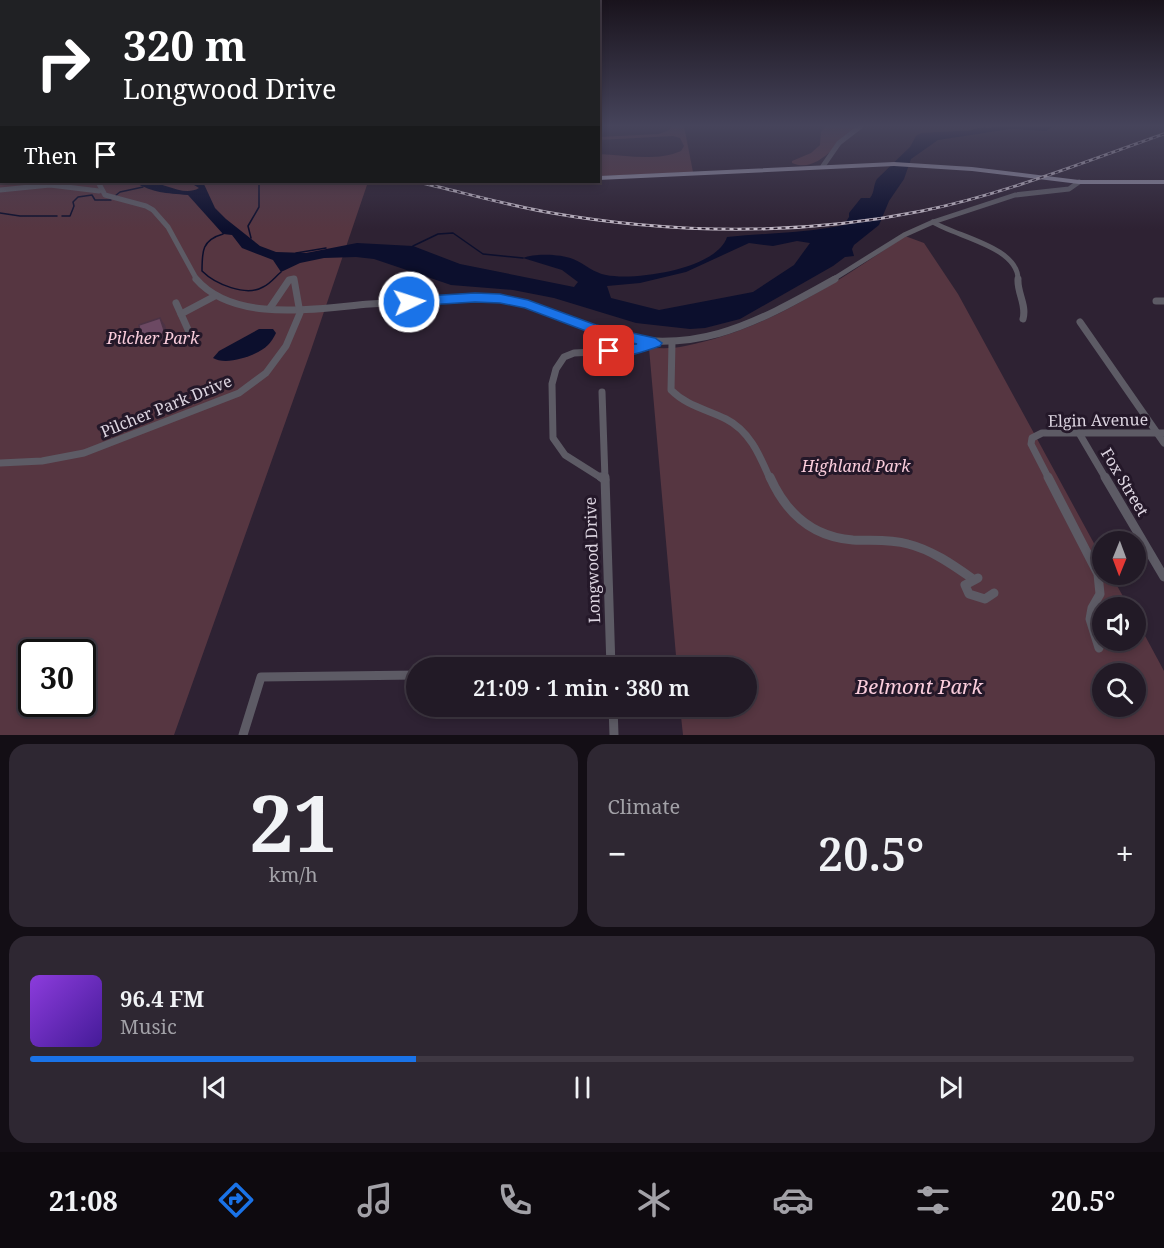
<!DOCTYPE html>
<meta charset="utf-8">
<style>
:root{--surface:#221a26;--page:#2e2732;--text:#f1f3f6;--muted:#a2a1a7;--line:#3f3843;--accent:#1a73e8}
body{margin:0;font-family:"Noto Serif",serif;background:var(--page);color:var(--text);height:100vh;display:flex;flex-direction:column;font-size:22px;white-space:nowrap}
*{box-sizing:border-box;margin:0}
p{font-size:20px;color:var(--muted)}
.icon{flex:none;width:33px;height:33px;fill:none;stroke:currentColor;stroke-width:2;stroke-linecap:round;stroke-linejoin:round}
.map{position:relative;height:735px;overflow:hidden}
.drawer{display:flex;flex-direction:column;gap:9px;padding:9px;background:#130e15;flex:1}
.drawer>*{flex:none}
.guide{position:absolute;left:0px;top:0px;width:600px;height:183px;box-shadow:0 3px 9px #0003,0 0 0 2px var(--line);background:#202124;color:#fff;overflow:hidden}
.needle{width:39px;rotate:181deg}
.fabs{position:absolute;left:1092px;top:531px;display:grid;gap:12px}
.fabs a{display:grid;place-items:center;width:54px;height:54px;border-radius:50%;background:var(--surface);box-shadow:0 3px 9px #0003,0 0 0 2px var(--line);font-size:30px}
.speed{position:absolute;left:18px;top:639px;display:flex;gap:12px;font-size:30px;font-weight:700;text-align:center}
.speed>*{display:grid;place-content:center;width:78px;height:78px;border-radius:50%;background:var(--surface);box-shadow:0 3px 9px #0003,0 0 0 2px var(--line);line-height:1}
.speed .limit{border:3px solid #111;border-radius:9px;background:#fff;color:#111}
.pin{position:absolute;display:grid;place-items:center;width:51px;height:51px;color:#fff;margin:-26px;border-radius:12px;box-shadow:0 3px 9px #0006}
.me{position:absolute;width:66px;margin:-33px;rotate:86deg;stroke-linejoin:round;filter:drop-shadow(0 0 4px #0008)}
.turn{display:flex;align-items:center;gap:21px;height:126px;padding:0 24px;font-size:27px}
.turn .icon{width:78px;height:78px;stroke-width:2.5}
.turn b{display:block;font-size:42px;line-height:51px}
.then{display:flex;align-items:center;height:57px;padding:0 24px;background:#0003;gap:12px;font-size:22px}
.big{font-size:45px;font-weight:600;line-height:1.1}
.drawer .widget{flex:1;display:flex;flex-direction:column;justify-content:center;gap:9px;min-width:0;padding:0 21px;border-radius:18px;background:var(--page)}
.drawer .dial{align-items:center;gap:0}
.dial b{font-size:78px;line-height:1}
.song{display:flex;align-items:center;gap:18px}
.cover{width:72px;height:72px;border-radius:9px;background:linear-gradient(135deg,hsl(270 70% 55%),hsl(260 70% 35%))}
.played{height:6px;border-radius:3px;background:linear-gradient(90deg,var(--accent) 35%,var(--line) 35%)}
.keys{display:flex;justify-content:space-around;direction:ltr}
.heat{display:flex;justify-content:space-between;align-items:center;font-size:33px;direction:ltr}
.drawer .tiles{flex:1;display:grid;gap:9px;grid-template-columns:1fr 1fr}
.widget:last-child{grid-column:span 2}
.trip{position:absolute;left:406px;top:657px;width:351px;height:60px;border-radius:30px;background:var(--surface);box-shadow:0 3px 9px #0003,0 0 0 2px var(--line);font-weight:600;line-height:60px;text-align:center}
.menu{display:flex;height:96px;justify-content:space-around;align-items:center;background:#0e0a0f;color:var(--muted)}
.menu .icon{width:42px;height:42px}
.menu .selected{color:var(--accent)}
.menu b{font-size:27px;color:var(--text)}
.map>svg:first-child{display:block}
.green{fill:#563641;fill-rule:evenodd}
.water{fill:#0c0f2d;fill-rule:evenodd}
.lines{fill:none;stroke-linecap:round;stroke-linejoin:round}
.stream{stroke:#0c0f2d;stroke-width:1.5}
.minor-far2{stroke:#5d5b65;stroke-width:5}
.minor-far1{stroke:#5d5b65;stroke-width:7}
.minor{stroke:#5d5b65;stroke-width:9}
.primary{fill:#928ea2;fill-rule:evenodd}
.rail-casing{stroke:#c1b8c5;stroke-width:3}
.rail{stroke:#241829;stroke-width:1.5;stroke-dasharray:4;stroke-linecap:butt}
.shaded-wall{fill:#4c3345}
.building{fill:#6c4963;stroke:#4c3345;stroke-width:1.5}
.route{fill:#1a73e8;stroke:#114b97;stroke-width:1.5}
.labels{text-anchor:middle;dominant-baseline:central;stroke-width:6;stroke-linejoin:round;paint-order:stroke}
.park-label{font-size:16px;font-style:italic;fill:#facddc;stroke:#241829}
.street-label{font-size:16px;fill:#ddd5e1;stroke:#241829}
.near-park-label{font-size:20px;font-style:italic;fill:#facddc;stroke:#241829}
</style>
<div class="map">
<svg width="1164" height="735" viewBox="0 0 1164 735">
<rect width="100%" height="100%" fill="#2e2233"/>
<!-- green -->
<g class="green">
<path d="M 0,126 L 2,182 L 368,182 L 311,350 L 174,735 L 0,735 ZM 32,652 L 82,652 L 82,704 L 32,704 Z"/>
<path d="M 673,126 L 684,126 L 693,172 L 599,176 L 599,154 C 625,155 656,162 681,151 L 684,146 L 680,138 L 673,136 L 599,140 L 598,137 L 659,134 L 667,131 Z"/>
<path d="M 825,126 L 859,126 C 839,138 819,175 792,163 L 792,161 L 811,153 L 820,145 L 821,132 Z"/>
<path d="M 905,236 L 924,243 L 958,294 L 1102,558 L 1102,574 L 1111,575 L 1129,607 L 1102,608 L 1102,640 L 1136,640 L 1136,619 L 1164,671 L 1164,735 L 683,735 L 680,707 L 747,706 L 747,668 L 677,667 L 649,348 C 661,348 674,349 685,346 C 767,330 837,282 905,236 ZM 1102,674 L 1136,674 L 1136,706 L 1102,706 Z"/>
</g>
<!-- water -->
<g class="water">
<path d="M 999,126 L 1054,126 L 1046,131 L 1010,129 L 938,140 L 911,159 L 904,179 L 889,201 L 879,225 L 854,245 L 852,249 L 854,256 L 845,257 L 833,266 L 740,319 L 705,328 L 690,329 L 636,323 L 554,298 L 513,290 L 451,285 L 374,259 L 356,257 L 324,258 L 300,263 L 281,272 L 273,260 L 242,248 L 232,235 L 223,234 L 188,195 C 165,193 154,193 134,182 C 139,182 144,181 149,182 C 165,183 184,197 199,188 L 189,182 L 203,182 L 215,208 L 226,219 L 260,246 L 276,252 L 306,253 L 357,243 L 413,246 L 460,264 L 574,287 L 578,282 L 562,270 L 523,258 C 535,253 561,254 573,259 C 585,264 594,273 606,275 C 635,281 717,269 727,237 C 767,233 806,233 844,225 L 849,217 L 849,213 L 861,198 L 870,198 C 875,192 873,185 877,179 L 910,147 L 916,136 L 921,133 L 979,130 ZM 797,241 L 810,243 L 794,265 L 753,292 L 659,310 L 611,298 L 607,286 L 640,283 L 686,272 L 749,243 L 773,246 Z"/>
<path d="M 259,329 L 273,329 L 276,333 C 274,337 271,342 268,345 C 257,356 226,366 213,358 L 219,351 Z"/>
</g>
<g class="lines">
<!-- stream -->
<g class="stream">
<path d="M 973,130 L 986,128"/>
<path d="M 115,196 L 120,192 L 143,187"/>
<path d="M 0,213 L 20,216 L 57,216"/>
<path d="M 62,216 L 70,216 L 74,206 L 73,202 L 78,197 L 92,195 L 95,200 L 111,200"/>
<path d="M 223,234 C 202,240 202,251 202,271 C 215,284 246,297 263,287 C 270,284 275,277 281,272"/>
<path d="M 251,238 L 248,226 L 259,207 L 259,182"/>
<path d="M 413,246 L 438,234 L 453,233 L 483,254 L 523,258"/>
<path d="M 296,253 L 326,248"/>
</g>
<!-- minor-far2 -->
<g class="minor-far2">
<path d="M 823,166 L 839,143 L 861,126"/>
<path d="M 98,182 L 105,195 L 146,206 L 153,210 L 168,227 L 197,280"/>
<path d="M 0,190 L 50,185 L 99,191"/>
<path d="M 933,222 C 957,237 1019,247 1018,280"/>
<path d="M 289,280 L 294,280"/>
<path d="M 832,280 L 904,235 L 933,222 L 1015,195 L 1069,189 L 1079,182"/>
</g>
<!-- minor-far1 -->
<g class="minor-far1">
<path d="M 196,279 C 235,324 317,308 370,304 C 405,302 440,300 475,297 C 493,298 512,299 529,305 C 551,311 572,323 593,330 C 689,361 753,325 835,279"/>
<path d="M 1018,279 C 1017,293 1027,305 1023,319"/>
<path d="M 1156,301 L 1164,301"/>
<path d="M 176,303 L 190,334"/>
<path d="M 181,314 L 215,296"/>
<path d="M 1080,322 L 1164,443"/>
<path d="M 672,343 L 671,390 C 687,406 706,409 726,419 C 750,431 760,456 770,479"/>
<path d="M 602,392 L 605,479"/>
<path d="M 1079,433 L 1106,479"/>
<path d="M 0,463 L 42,461 L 84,453 L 239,393 L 266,373 L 286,346 L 300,313 L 294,279 L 289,280 L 270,308"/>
<path d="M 603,479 L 565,455 L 553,438 L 552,384 L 556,369 L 564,357 L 574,353 L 633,350 L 653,344"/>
<path d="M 1049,479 L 1031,444 L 1032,438 L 1042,433 L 1164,433"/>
</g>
<!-- minor -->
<g class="minor">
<path d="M 601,477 L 605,480"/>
<path d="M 605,477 L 611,668"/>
<path d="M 770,477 C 786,513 813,537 853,540 C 872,541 890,539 908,544 C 932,550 953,565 973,579"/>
<path d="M 1048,477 L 1098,574 L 1100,594 L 1092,608 L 1090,619 L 1099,648"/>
<path d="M 1105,477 L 1164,577"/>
<path d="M 978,578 L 965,585 L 969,594 L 985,599 L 994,593"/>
<path d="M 613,706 L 614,735"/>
<path d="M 243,735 L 261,677 L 417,675"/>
</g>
<!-- primary -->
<g class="primary">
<path d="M 894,162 L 972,167 L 1079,180 L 1164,180 L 1164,184 L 1079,184 L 972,171 L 894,166 L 598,180 L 598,176 Z"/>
<path d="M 479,182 L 522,182 L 518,184 L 483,184 Z"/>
</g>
<!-- rail casing -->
<g class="rail-casing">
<path id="rail" d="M 418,182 C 461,192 503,204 546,212 C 670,234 798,236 922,211 C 1005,194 1084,162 1164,134"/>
</g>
<!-- rail -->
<use href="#rail" class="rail"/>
</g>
<!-- shaded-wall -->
<path class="shaded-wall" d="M 160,318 L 165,325 L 169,339 L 160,343 L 158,340 L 146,345 L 141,339 L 155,334 Z"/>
<!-- building -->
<path class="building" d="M 160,318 L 165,333 L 155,337 L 155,334 L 141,339 L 139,325 Z"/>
<!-- sky -->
<linearGradient id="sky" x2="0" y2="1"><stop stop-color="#19131c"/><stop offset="0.55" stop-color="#46445b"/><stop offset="1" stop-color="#46445b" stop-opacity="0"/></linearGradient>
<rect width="1164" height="229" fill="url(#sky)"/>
<!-- route -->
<path class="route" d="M 475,293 L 500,294 L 528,300 L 596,325 L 655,338 L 662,343 L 660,346 C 642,352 623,360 604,354 L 602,351 L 604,347 L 637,344 L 594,334 L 525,308 L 500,303 L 475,302 L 409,306 L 403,302 L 409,297 Z"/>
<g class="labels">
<!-- park labels -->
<g class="park-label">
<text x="153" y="338">Pilcher Park</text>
<text x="856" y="466">Highland Park</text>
</g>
<!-- street labels -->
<g class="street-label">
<text transform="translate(166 406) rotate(-22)">Pilcher Park Drive</text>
<text transform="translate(1098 420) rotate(-1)">Elgin Avenue</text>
<text transform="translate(1125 482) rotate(59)">Fox Street</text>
<text transform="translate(592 560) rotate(-92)">Longwood Drive</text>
</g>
<!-- near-park labels -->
<g class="near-park-label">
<text x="919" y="686">Belmont Park</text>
</g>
</g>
</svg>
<div class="fabs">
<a><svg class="needle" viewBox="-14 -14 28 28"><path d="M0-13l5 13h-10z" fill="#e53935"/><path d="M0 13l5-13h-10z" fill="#a2a1a7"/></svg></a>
<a><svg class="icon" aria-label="sound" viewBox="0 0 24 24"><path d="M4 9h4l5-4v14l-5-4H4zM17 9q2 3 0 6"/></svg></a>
<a><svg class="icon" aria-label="search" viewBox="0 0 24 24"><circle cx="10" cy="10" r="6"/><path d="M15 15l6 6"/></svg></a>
</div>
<div class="speed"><div class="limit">30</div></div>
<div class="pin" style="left:609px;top:351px;background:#d93025"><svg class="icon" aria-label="arrive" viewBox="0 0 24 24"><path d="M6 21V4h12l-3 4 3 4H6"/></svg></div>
<svg class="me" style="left:409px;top:302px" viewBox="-20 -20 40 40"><circle r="17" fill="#1a73e8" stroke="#fff" stroke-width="3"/><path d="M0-11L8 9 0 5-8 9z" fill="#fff"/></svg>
<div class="trip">21:09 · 1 min · 380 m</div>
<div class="guide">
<div class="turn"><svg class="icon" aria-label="right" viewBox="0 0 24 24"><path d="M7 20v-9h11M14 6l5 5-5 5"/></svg><div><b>320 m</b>Longwood Drive</div></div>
<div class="then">Then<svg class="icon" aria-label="arrive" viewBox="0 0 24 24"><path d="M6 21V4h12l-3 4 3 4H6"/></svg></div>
</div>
</div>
<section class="drawer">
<div class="tiles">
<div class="widget dial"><b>21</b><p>km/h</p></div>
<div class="widget"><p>Climate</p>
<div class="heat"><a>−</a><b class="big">20.5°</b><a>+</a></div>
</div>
<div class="widget">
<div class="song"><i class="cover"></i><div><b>96.4 FM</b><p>Music</p></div></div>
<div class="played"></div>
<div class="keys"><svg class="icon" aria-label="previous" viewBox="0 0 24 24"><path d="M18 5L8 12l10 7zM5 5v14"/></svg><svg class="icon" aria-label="pause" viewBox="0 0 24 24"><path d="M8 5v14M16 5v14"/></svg><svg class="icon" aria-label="next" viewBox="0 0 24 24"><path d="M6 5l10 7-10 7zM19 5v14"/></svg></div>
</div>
</div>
</section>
<nav class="menu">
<b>21:08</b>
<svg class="icon selected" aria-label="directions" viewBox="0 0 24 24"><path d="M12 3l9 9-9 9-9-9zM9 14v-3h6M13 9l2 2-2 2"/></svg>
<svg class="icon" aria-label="music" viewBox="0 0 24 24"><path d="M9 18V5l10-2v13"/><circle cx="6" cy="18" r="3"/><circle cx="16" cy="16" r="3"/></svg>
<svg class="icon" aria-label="phone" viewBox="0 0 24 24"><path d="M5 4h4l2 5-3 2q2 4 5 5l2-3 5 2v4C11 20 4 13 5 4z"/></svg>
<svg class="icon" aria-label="climate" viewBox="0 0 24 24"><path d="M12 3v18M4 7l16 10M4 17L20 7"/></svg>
<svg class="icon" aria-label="car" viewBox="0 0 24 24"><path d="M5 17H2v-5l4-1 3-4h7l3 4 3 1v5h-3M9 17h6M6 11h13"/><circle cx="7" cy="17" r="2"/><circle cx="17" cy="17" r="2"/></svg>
<svg class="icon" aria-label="filters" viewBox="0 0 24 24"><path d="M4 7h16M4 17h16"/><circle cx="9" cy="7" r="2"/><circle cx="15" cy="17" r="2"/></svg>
<b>20.5°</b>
</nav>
